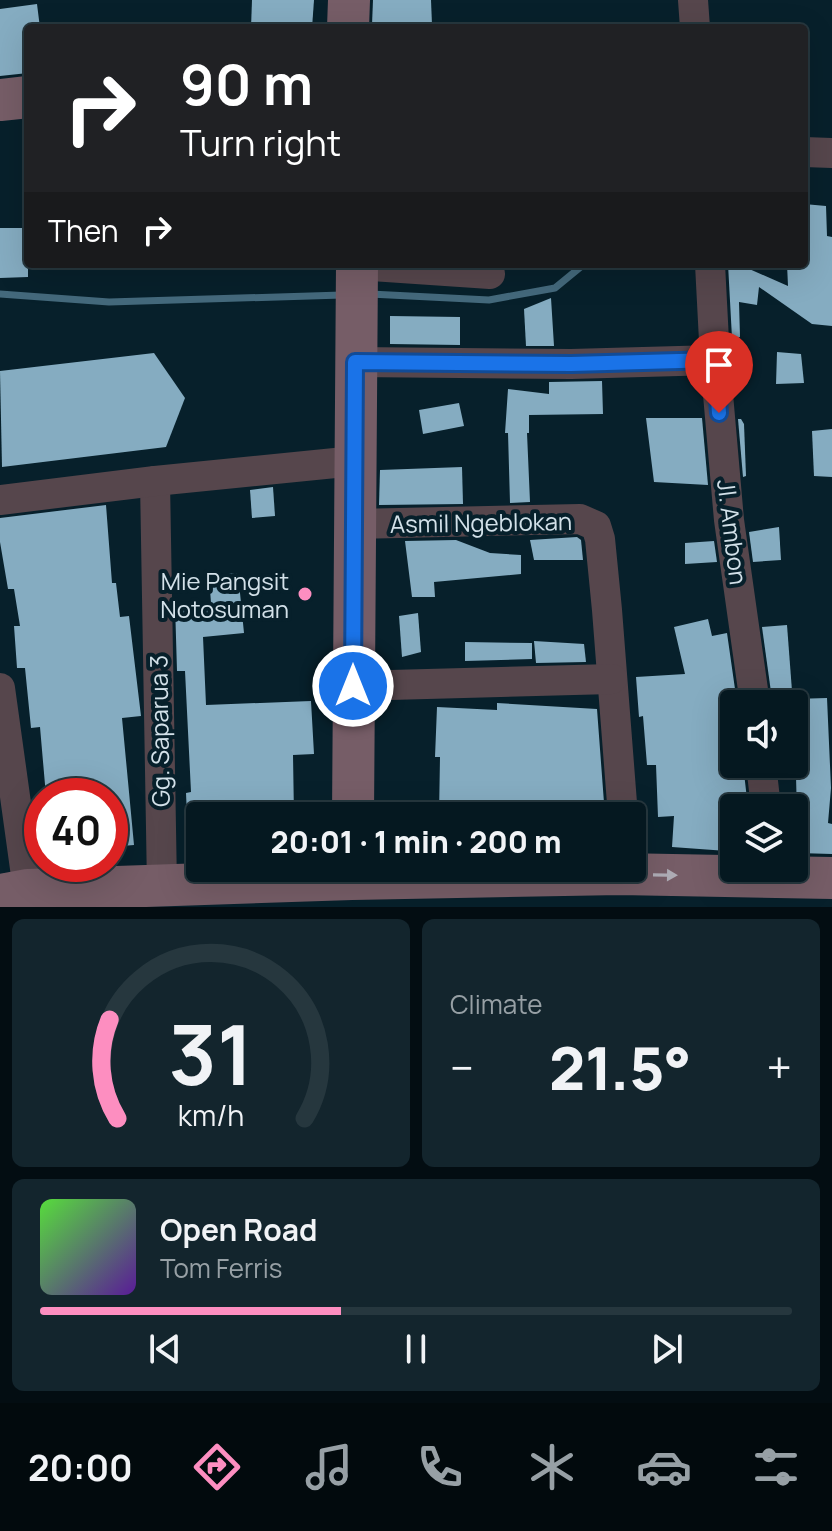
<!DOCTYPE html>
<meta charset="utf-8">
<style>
:root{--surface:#051820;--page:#13252d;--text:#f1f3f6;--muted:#97a0a5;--line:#26373e;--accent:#fd8ec0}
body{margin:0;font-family:Manrope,sans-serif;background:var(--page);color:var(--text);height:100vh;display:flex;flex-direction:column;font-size:30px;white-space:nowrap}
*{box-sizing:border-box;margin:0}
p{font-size:26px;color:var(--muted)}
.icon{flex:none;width:44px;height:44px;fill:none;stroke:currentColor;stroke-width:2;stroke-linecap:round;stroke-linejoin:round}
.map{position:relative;height:907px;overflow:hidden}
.panel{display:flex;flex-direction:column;gap:12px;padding:12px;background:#030d12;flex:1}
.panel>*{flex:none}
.banner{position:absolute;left:24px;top:24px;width:784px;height:244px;border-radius:8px;box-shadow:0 8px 32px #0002,0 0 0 2px var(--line);background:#202124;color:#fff;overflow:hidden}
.tools{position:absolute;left:720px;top:690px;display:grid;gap:16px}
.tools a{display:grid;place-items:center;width:88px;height:88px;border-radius:8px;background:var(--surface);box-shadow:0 8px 32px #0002,0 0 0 2px var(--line);font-size:40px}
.speed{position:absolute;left:24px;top:778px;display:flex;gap:16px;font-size:40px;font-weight:700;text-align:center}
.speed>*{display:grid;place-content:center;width:104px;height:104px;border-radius:50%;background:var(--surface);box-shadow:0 8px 32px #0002,0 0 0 2px var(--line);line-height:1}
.speed .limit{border:12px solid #d22;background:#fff;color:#111}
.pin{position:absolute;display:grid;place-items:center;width:68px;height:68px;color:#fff;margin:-82px -34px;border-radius:50% 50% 50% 0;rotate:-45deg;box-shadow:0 0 8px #0007}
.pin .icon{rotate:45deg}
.me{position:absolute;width:88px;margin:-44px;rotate:0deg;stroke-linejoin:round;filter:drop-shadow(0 0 6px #0008)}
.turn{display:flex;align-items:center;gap:28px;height:168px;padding:0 24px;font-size:36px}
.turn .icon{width:104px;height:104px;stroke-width:2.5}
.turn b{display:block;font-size:56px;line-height:68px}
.then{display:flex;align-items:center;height:76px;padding:0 24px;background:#0003;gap:16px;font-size:30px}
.big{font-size:60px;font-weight:800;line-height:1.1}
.panel .widget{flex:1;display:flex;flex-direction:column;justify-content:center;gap:12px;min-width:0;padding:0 28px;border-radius:12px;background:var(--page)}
.panel .dial{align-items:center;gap:0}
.dial svg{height:208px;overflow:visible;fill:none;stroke:var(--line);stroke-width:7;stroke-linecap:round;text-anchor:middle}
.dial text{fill:var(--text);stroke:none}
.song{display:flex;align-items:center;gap:24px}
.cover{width:96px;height:96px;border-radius:12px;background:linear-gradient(135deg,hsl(110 70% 55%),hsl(270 70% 35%))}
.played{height:8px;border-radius:4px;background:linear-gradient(90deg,var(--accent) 40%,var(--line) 40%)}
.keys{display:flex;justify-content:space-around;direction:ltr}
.heat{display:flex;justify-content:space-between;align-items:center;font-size:44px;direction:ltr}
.panel .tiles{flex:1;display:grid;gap:12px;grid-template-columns:1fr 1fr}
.widget:last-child{grid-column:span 2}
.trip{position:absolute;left:186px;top:802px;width:460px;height:80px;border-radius:8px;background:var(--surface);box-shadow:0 8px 32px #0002,0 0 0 2px var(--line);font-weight:800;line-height:80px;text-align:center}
.tabs{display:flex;height:128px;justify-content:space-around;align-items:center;background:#020a0d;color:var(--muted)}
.tabs .icon{width:56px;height:56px}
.tabs .on{color:var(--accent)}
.tabs b{font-size:36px;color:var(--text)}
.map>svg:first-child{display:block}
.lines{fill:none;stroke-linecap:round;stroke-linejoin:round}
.stream{stroke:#44697c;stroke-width:7}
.building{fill:#85acc1}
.street{stroke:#56464c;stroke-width:30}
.secondary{stroke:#765d67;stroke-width:42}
.oneway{fill:#aeacb5}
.route-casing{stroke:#114b97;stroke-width:20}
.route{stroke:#1a73e8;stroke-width:14}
.poi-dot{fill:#fd8ec0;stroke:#07202b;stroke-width:3}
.labels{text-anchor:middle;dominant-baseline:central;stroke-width:8;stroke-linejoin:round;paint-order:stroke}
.street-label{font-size:24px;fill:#d3e1e9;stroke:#07202b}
.poi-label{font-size:24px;fill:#d3e1e9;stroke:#07202b;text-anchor:end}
</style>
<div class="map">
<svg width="832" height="907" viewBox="0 0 832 907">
<rect width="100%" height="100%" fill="#07202b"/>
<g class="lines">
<!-- stream -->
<g class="stream">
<path d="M 0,294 L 109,302 L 342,295"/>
<path d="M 370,294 L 489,300 L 555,288 L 583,265"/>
</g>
</g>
<!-- building -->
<g class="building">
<path d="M 252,0 L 314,0 L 312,28 L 251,28 Z"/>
<path d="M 373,0 L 431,0 L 432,25 L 372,25 Z"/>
<path d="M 37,4 L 40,28 L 28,28 L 28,73 L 0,76 L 0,9 Z"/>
<path d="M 804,204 L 826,206 L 827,236 L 832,237 L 832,326 L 812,324 L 759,287 L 757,305 L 739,302 L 740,337 L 732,338 L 728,264 L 747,264 L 747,268 L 788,286 L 787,264 L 804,264 Z"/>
<path d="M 0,228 L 28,228 L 28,277 L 0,278 Z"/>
<path d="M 551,298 L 554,346 L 526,346 L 524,309 Z"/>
<path d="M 390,316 L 460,317 L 460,345 L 390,344 Z"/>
<path d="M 777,352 L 801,354 L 804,383 L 776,384 Z"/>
<path d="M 154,353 L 185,398 L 166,447 L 2,467 L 0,371 Z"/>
<path d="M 602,381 L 603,414 L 529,415 L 529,433 L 527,433 L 530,502 L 510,503 L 508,433 L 505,433 L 508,389 L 549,394 L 549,382 Z"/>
<path d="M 459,403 L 464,426 L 423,434 L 419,410 Z"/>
<path d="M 646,418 L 702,418 L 708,485 L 654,482 Z"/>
<path d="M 738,419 L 741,419 L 744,424 L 746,476 L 743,477 Z"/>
<path d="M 832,429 L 832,477 L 814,476 L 812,431 Z"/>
<path d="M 462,467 L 463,504 L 379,505 L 380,470 Z"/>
<path d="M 273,487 L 275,516 L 252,518 L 250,490 Z"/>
<path d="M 106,505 L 112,583 L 116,583 L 120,617 L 129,616 L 141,716 L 122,718 L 134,845 L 110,847 L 110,796 L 46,796 L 40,727 L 31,728 L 25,668 L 17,668 L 14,626 L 20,626 L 14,589 L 8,589 L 0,542 L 0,518 Z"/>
<path d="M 779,527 L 781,560 L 753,562 L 749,532 Z"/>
<path d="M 577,537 L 581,540 L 583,560 L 534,560 L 530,540 Z"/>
<path d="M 456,540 L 490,553 L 521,555 L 521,574 L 434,582 L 435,597 L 412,597 L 405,541 Z"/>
<path d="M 714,541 L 717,562 L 685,564 L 685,543 Z"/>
<path d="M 238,573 L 244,633 L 203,637 L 206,705 L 311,701 L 314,754 L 293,755 L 294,816 L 187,816 L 186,793 L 191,792 L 185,671 L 177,671 L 175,604 L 211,603 L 209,576 Z"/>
<path d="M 418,613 L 421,652 L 402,657 L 399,616 Z"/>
<path d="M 708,619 L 712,636 L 727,633 L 736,696 L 734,764 L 743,764 L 748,808 L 734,808 L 734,815 L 729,815 L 727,851 L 672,847 L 674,816 L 658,817 L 656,765 L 647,765 L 643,716 L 639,717 L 636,677 L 685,674 L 674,627 Z"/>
<path d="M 787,625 L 792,691 L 771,692 L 762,627 Z"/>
<path d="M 534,641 L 584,644 L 586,662 L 536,663 Z"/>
<path d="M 465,642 L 532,643 L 532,659 L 465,661 Z"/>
<path d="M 827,698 L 831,788 L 828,823 L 832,824 L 832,854 L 798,853 L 794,699 Z"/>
<path d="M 497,703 L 597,709 L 605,816 L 439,816 L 440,757 L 435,757 L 437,707 L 497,710 Z"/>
</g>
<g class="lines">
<!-- street -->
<g class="street">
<path d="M 693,0 L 695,28"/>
<path d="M 804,152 L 832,153"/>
<path d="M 710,264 L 715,360 L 729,520 L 755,704"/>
<path d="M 357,265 L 490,274"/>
<path d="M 355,362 L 571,364 L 715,360"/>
<path d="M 155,481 L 162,886"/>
<path d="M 0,500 L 155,481 L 355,461"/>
<path d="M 354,524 L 580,519 L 596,526 L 600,539 L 607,610 L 623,816"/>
<path d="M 353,686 L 612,679"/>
<path d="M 0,688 L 28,890"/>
<path d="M 761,764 L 766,808"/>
</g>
<!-- secondary -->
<g class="secondary">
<path d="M 348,28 L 349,0"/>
<path d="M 0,100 L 28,97"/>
<path d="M 353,816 L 357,264"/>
<path d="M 0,895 L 28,890 L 352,879 L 620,874 L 832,878"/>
</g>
</g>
<!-- one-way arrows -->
<defs><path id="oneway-solid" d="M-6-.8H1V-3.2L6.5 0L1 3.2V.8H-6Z" transform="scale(2)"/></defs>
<use class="oneway" href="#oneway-solid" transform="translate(665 875) rotate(1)"/>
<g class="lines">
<!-- route casing -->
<g class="route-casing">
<path id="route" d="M 353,686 L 355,362 L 571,364 L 715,360 L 719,413"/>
</g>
<!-- route -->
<use href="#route" class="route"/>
</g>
<!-- markers -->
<circle class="poi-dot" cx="305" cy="594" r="8"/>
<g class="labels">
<!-- street labels -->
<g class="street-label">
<text transform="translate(481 522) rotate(-1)">Asmil Ngeblokan</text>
<text transform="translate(733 532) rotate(83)">Jl. Ambon</text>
<text transform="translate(159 731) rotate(-91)">Gg. Saparua 3</text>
</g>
<!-- poi labels -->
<g class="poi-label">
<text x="289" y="580">Mie Pangsit<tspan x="289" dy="28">Notosuman</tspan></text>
</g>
</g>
</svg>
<div class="tools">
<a><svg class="icon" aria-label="sound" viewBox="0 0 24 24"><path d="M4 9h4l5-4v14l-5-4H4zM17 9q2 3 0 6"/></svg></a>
<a><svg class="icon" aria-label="layers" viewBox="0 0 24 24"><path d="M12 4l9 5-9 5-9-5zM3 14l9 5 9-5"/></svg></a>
</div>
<div class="speed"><div class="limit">40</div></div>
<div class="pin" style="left:719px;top:413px;background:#d93025"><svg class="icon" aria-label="arrive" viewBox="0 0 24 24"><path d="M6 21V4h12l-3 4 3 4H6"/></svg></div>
<svg class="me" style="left:353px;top:686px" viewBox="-20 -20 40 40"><circle r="17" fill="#1a73e8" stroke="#fff" stroke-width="3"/><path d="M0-11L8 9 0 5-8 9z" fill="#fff"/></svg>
<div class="trip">20:01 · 1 min · 200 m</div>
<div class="banner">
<div class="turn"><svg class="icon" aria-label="right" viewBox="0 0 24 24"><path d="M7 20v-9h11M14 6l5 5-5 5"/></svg><div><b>90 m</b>Turn right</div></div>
<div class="then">Then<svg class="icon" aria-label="right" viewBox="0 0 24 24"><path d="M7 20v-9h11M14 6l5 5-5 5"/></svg></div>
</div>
</div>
<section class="panel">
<div class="tiles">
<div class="widget dial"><svg viewBox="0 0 100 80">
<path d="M14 69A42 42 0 1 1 86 69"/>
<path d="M14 69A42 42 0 0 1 11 31" stroke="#fd8ec0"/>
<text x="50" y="56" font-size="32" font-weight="700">31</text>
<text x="50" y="72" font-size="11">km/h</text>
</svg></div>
<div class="widget"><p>Climate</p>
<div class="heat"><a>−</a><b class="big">21.5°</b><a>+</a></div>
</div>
<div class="widget">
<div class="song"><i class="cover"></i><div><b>Open Road</b><p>Tom Ferris</p></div></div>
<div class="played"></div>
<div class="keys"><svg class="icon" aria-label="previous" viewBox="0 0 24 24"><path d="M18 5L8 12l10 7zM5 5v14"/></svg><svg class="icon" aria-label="pause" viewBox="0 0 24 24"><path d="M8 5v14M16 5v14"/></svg><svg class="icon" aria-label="next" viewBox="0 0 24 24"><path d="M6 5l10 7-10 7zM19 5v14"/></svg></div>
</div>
</div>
</section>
<nav class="tabs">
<b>20:00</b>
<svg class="icon on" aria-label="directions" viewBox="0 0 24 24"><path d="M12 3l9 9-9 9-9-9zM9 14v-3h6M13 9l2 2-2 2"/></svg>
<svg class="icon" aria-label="music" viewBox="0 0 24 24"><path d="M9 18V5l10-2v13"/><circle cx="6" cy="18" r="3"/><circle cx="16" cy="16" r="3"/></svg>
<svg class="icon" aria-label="phone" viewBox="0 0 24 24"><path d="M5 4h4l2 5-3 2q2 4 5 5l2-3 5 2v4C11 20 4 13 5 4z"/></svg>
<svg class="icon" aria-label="climate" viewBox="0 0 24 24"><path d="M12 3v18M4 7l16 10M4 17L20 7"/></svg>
<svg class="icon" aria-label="car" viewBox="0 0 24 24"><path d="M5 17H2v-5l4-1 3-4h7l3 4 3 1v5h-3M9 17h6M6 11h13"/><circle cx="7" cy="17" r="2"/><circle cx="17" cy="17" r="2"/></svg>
<svg class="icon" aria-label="filters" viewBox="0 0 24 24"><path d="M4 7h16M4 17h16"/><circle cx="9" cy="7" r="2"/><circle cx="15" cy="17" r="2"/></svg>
</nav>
